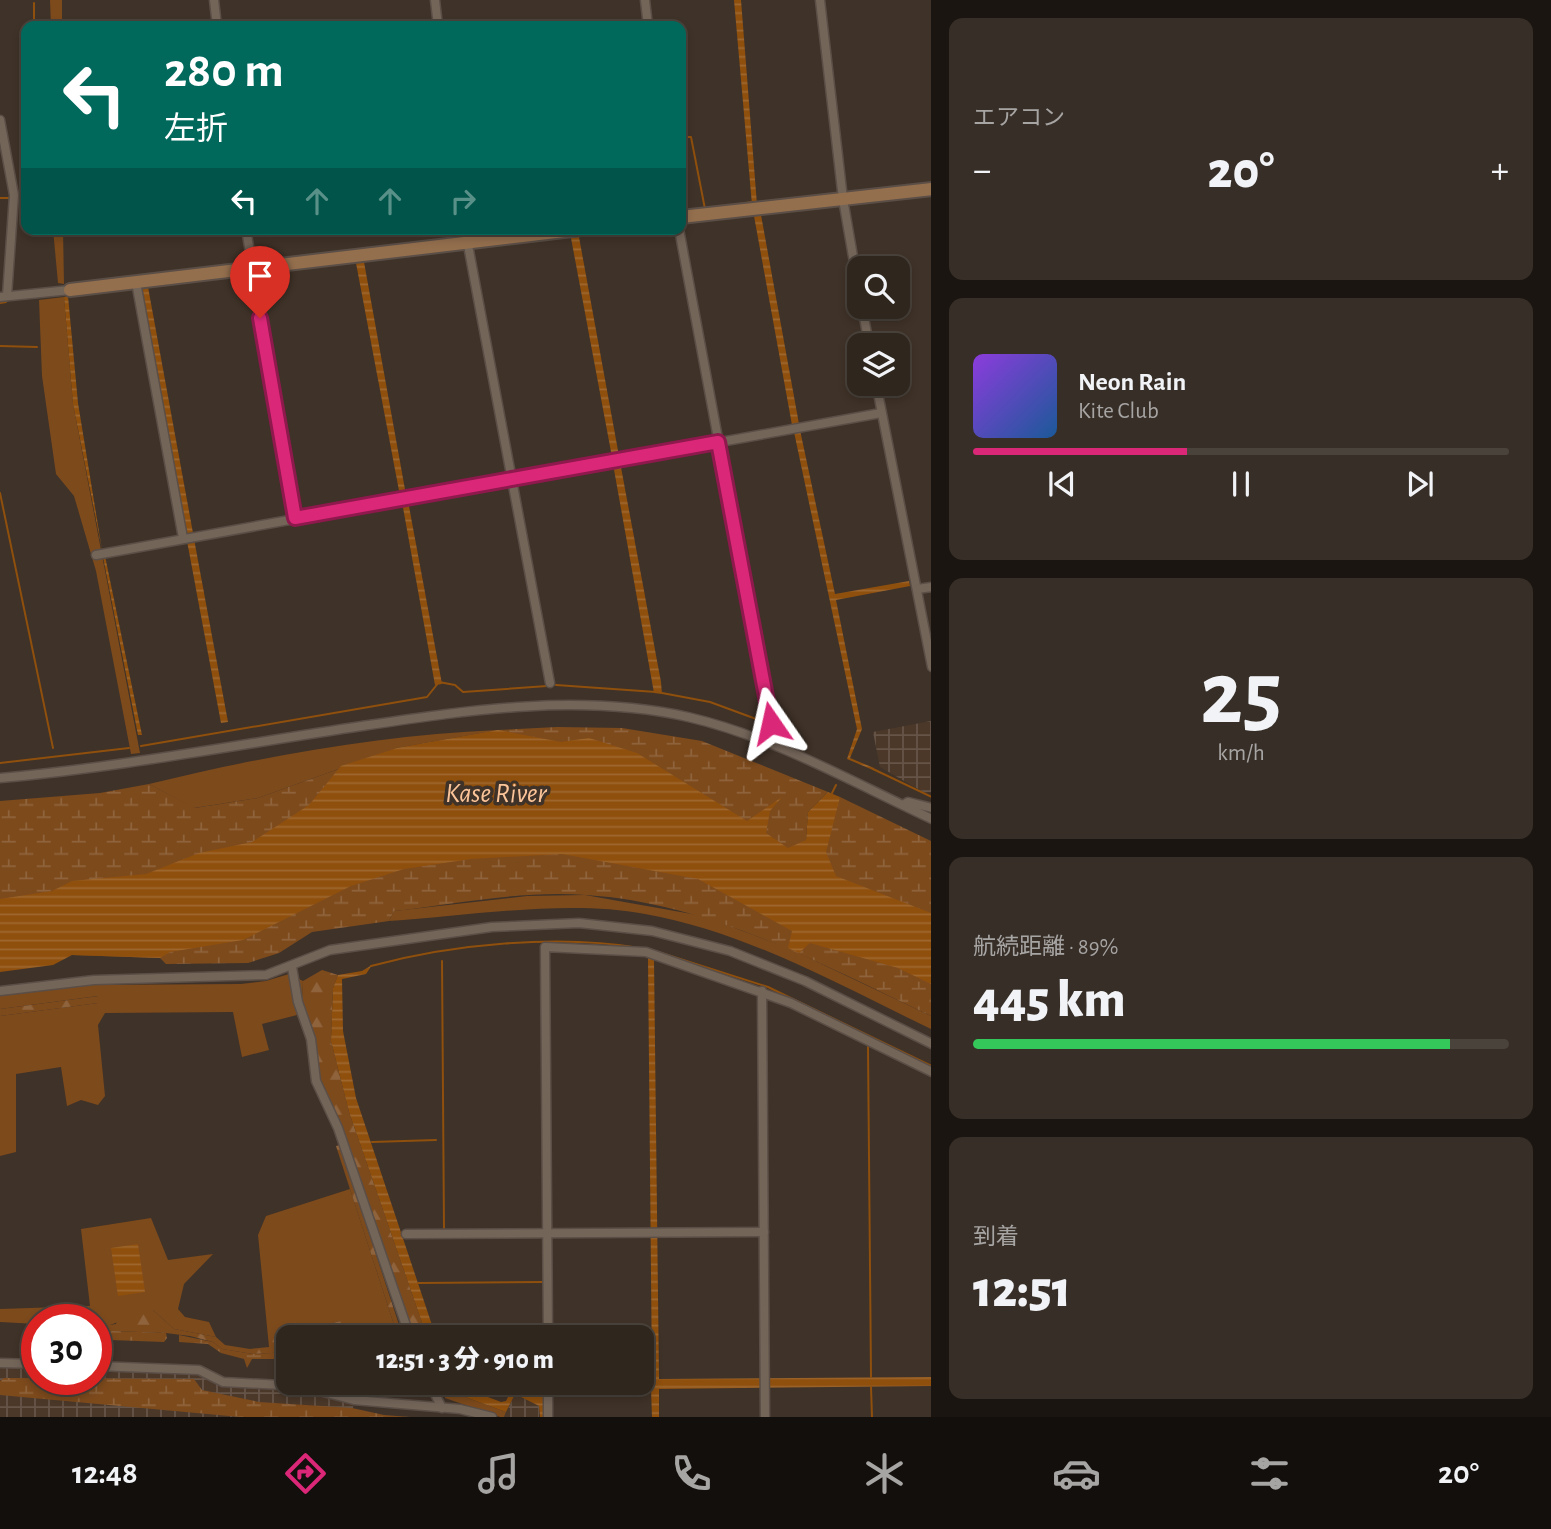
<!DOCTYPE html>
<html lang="ja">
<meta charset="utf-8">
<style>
:root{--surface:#2f261e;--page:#372e27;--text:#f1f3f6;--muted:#a7a5a4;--line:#4a433c;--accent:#db2777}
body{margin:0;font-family:"Alegreya Sans","Noto Sans JP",sans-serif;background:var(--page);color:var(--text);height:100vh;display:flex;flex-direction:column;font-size:26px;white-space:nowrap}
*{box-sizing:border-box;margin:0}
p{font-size:23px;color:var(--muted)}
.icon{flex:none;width:38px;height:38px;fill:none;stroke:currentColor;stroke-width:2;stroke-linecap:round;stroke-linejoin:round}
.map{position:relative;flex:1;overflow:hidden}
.drawer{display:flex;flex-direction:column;gap:18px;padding:18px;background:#1a1510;width:620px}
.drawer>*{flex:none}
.top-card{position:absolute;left:21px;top:21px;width:665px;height:214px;border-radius:14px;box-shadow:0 4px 10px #0003,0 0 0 2px var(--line);background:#00695c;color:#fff;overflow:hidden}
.tools{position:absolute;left:847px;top:256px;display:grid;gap:14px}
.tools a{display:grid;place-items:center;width:63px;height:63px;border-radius:14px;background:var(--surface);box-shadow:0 4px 10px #0003,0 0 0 2px var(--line);font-size:35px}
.speed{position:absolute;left:21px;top:1304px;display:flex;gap:14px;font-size:35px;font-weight:700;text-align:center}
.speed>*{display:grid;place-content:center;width:91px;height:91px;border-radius:50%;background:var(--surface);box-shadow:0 4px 10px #0003,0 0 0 2px var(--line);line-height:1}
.speed .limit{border:10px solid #d22;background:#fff;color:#111}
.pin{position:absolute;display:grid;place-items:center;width:60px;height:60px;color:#fff;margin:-72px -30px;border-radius:50% 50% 50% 0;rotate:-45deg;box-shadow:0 0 7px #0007}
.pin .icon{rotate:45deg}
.me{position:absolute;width:77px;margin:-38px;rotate:349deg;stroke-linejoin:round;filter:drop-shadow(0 0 5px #0008)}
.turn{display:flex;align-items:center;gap:24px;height:147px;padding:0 28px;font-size:32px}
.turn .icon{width:91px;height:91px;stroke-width:2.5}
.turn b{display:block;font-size:49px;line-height:60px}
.lanes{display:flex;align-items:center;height:66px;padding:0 28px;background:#0003;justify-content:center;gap:35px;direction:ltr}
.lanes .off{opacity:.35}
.big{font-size:52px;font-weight:800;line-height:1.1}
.drawer .card{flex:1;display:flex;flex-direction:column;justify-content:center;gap:10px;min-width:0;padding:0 24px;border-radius:14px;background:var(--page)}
.drawer .dial{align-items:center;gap:0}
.dial b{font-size:91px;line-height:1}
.song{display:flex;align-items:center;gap:21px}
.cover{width:84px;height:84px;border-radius:10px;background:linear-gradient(135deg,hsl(270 70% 55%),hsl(210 70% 35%))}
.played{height:7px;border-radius:4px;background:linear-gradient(90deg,var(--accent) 40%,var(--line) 40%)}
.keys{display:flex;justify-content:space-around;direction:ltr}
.heat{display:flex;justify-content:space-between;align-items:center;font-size:38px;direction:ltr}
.charge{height:10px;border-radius:5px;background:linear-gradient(90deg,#34c759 89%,var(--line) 0)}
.trip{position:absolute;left:276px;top:1325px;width:378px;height:70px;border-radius:14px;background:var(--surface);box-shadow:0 4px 10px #0003,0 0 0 2px var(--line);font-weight:800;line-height:70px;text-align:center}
.dock{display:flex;height:112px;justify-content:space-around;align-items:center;background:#130f0c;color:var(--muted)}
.dock .icon{width:49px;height:49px}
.dock .selected{color:var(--accent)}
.dock b{font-size:32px;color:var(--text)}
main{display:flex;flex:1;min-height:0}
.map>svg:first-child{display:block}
.industrial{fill:url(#industrial-grid)}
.green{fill:#7d4a1c}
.forest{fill:url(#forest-firs)}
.wetland{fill:url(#wetland-marsh)}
.water{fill:url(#water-rules)}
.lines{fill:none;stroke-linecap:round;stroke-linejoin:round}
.stream{stroke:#8f4f0d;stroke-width:2}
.street-casing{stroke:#5a4e46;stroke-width:11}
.secondary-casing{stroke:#5a4e46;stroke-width:16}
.street{stroke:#746559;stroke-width:8}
.secondary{stroke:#946f4e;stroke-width:12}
.route-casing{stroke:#8e194d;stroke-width:18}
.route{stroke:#db2777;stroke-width:12}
.labels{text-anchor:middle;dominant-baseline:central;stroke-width:7;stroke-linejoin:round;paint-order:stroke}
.water-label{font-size:28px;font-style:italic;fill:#fcc499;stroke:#3f3228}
</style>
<main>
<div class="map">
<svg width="932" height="1417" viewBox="0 0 932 1417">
<defs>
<pattern id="industrial-grid" width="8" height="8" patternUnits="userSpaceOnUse" patternTransform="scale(1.75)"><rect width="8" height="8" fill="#4b3829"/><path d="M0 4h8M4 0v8" fill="none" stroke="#655447"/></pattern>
<pattern id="forest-firs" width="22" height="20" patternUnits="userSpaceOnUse" patternTransform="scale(1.75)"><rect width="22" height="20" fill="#7d4a1c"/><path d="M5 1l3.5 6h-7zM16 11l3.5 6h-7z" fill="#8f633c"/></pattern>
<pattern id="wetland-marsh" width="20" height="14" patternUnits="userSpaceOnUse" patternTransform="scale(1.75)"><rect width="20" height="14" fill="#7d4a1c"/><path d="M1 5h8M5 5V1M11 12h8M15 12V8" fill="none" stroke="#8f633c"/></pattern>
<pattern id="water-rules" width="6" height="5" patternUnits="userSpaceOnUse" patternTransform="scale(1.75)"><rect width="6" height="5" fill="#8f4f0d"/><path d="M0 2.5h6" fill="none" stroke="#9e682f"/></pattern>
</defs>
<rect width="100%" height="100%" fill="#3f3228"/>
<!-- industrial -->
<g class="industrial">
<path d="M 931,721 L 931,792 L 925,793 L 880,767 L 873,732 Z"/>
<path d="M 0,1366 L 37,1367 L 37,1379 L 96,1379 L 96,1369 L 198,1373 L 223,1385 L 300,1389 L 354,1403 L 351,1417 L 0,1417 Z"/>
<path d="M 515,1394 L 539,1406 L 539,1417 L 504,1417 Z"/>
</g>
<!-- green -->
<g class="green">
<path d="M 50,0 L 62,0 L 62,26 L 51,26 Z"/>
<path d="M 53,229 L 63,229 L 64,284 L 58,283 Z"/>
<path d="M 64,297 L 73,404 L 140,753 L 131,754 L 96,571 L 74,496 L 56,474 L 42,376 L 39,300 Z"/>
<path d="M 498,730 L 397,748 L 258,798 L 194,808 L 149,784 C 264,756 380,735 498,730 Z"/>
<path d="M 585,895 L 703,916 L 788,948 L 931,1016 L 931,1029 C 839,985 747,932 645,914 C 567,899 469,916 389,921 L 394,911 L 527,896 Z"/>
<path d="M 289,974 L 303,981 L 302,1002 L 312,1035 L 313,1078 L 307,1043 L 297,1015 L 262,1024 L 269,1050 L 242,1057 L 233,1012 L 105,1013 L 98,1025 L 105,1096 L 98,1105 L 81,1100 L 67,1106 L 61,1067 L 16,1074 L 16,1152 L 0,1156 L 0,1016 L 98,1003 L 98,996 L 0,1009 L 0,996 L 89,985 L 241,984 L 266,981 Z"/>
<path d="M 350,1189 L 398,1337 L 345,1337 L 350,1332 L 340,1321 L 286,1337 L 280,1334 L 269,1347 L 258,1235 L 266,1216 Z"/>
<path d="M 151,1218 L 168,1260 L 213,1254 L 184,1284 L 178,1309 L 185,1317 L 209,1322 L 216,1337 L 174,1329 L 153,1310 L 104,1327 L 96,1327 L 96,1320 L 37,1320 L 37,1324 L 0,1322 L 0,1309 L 90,1306 L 81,1229 Z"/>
<path d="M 446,1390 L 506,1412 L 504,1417 L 500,1417 L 445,1398 Z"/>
</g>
<!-- forest -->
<g class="forest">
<path d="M 322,970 L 338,975 L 333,988 L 331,1041 L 349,1112 L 427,1337 L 412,1337 L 341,1123 L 320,1080 L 312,1035 L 302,1002 L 303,981 Z"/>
<path d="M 99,996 L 98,1003 L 0,1016 L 0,1009 Z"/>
<path d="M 340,1145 L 403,1337 L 398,1337 L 336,1146 Z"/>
<path d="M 153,1310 L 174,1329 L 216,1337 L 225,1345 L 250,1349 L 269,1347 L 273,1329 L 279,1329 L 286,1337 L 340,1321 L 349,1324 L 350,1333 L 345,1337 L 289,1337 L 289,1352 L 253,1354 L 222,1349 L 213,1342 L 190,1336 L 166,1333 L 113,1331 L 96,1334 L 96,1327 L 116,1324 L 120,1312 Z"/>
</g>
<!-- wetland -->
<g class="wetland">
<path d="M 557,727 L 622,728 L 702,741 L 828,792 L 808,812 L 806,840 L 791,858 L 747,830 L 254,864 L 0,910 L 0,801 L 100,793 L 149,784 L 195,808 L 258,798 L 397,748 L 498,730 Z"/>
<path d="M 514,791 L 813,931 L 931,973 L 931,1016 C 821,964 710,903 586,895 C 523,890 457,904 394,911 L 389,921 L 312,932 L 279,953 L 248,963 L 166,964 L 160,958 L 72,955 Z"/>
<path d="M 840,797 L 931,841 L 931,922 L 824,878 C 819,851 824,820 840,797 Z"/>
<path d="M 113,1331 L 166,1333 L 167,1338 L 164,1342 L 111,1340 L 96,1343 L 96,1334 Z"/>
<path d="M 179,1335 L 213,1342 L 222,1349 L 253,1354 L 289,1352 L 289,1359 L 252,1359 L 247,1368 L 244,1359 L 221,1353 L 208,1344 L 179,1342 Z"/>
<path d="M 4,1378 L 194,1379 L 202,1390 L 259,1402 L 352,1408 L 384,1415 L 410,1417 L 240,1417 L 0,1395 L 0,1381 Z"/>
</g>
<!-- water -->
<g class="water">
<path d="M 734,0 L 741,0 L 757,205 L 752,205 Z"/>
<path d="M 761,215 L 799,424 L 792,425 L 754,216 Z"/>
<path d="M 579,237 L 619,456 L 612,457 L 571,238 Z"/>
<path d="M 364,262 L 406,495 L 400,496 L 356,263 Z"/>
<path d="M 148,287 L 193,533 L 186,534 L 141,288 Z"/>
<path d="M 68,296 L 78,403 L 102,550 L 73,404 L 64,297 Z"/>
<path d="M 800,430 L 835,594 L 909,581 L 910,586 L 836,600 L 862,729 L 850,758 L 874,768 L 873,770 L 847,759 L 857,729 L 794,432 Z"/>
<path d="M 620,462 L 661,682 L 662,694 L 654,693 L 613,464 Z"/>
<path d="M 408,501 L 442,684 L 435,685 L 402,502 Z"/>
<path d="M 194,539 L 228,722 L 221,723 L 187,541 Z"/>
<path d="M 105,556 L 142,735 L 138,735 L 103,557 Z"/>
<path d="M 498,730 L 561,742 L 589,738 L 637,753 L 747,821 L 782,797 L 770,811 L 766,833 L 788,848 L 806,840 L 808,812 L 828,792 L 840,797 L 826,852 L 836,876 L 931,913 L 931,984 L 898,968 L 810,943 L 799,953 L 788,948 L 792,931 L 698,879 L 562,854 L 471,859 L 404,869 L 351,886 L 243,940 L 170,952 L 160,958 L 72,955 L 53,965 L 0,972 L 0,899 L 52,891 L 72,881 L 146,874 L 199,853 L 252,842 L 309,805 L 341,766 L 397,748 Z"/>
<path d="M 648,958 L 654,960 L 659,1379 L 932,1377 L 931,1386 L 659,1389 L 659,1417 L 652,1417 L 651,1389 L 552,1389 L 544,1417 L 540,1417 L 539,1406 L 515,1394 L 506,1412 L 446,1390 L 443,1383 L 451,1383 L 501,1402 L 506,1401 L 515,1383 L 642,1382 L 642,1379 L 652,1379 Z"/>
<path d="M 372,965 L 366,974 L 342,979 L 343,1031 L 356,1098 L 436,1337 L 427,1337 L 349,1112 L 331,1041 L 333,988 L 338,975 L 362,971 Z"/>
<path d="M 138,1244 L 145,1292 L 118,1296 L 111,1248 Z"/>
</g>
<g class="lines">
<!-- stream -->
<g class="stream">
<path d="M 34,3 L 34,26"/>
<path d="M 681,137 L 691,137 L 705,209"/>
<path d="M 0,198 L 9,198"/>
<path d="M 17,198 L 26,197"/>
<path d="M 728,206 L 752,202"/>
<path d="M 583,234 L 624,229"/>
<path d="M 0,303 L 6,302"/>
<path d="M 0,346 L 37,347"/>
<path d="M 0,493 L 53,748"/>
<path d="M 556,685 L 656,692"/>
<path d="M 662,693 L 710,702 L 767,723"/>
<path d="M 141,746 L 427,697 L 439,682 L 455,685 L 463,692 L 547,686"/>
<path d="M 0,763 L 129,748"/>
<path d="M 873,769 L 932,797"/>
<path d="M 832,793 L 836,785"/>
<path d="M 649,949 L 768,987 L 932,1066"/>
<path d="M 442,961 L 444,1228"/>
<path d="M 371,966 C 452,944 557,934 640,948"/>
<path d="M 868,1046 L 871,1377"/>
<path d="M 372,1142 L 436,1140"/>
<path d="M 418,1283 L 543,1282"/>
<path d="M 871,1387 L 872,1417"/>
</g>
<!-- street casing -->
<g class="street-casing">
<g id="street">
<path d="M 214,0 L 217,26"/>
<path d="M 435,0 L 438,26"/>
<path d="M 645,0 L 648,26"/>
<path d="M 820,0 L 843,199 L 859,291"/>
<path d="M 0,120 L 14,195 L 7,296"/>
<path d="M 246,229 L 295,518"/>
<path d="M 465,229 L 550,683"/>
<path d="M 679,229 L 771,723"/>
<path d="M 136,282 L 183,538"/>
<path d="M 0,297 L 70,290"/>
<path d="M 862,306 L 869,345"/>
<path d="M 876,383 L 932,667"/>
<path d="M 96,555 L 881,413"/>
<path d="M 917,589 L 932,587"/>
<path d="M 0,778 C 122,767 241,744 362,726 C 469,710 580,693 688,717 C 774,737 852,782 932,819"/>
<path d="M 903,805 L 908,802 L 932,808"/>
<path d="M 292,967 L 298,1002 L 311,1039 L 316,1081 L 338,1128 L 410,1337"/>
<path d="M 0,991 L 94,980 L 266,975 L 330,950 L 492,927 L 579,923 L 652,931 L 730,951 L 805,981 L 932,1044"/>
<path d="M 762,991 L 765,1417"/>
<path d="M 406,1234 L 764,1232"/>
<path d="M 548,1337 L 545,947 L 646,952 L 791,1003 L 932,1072"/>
<path d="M 0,1363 L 37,1364"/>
<path d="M 96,1366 L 199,1370 L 223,1382 L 300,1386 L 354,1400 L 460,1409 L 492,1417"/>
<path d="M 429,1382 L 442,1408"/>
<path d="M 548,1417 L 548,1382"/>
</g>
</g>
<!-- secondary casing -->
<g class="secondary-casing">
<g id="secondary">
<path d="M 681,217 L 932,189"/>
<path d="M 70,290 L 581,229"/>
</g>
</g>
<!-- street -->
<use href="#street" class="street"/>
<!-- secondary -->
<use href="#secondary" class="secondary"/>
</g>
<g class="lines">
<!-- route casing -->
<g class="route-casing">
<path id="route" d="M 260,318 L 295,518 L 718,442 L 771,723"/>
</g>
<!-- route -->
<use href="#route" class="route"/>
</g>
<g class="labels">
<!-- water labels -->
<g class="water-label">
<text x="496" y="794">Kase River</text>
</g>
</g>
</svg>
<div class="tools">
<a><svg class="icon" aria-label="search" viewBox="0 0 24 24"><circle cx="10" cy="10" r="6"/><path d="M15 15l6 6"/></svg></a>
<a><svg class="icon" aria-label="layers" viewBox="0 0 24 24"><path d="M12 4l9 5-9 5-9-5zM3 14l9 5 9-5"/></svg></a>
</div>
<div class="speed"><div class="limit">30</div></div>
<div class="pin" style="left:260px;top:318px;background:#d93025"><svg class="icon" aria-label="arrive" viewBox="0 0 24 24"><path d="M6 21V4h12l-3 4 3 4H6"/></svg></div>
<svg class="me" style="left:771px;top:723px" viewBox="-20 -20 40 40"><path d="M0-17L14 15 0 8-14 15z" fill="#db2777" stroke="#fff" stroke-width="4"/></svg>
<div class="trip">12:51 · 3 分 · 910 m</div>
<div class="top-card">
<div class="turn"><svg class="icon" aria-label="left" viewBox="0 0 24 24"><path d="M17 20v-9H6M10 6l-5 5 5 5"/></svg><div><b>280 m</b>左折</div></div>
<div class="lanes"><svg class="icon" aria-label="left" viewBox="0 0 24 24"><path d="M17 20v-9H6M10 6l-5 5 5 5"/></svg><svg class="icon off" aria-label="ahead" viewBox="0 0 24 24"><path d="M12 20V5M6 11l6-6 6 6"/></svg><svg class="icon off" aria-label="ahead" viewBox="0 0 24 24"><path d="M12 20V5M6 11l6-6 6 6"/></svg><svg class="icon off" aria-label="right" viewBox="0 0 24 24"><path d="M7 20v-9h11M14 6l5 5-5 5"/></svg></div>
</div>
</div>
<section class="drawer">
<div class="card"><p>エアコン</p>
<div class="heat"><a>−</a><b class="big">20°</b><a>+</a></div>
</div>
<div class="card">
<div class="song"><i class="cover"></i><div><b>Neon Rain</b><p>Kite Club</p></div></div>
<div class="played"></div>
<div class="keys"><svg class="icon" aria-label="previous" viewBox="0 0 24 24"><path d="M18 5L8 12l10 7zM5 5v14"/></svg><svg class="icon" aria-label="pause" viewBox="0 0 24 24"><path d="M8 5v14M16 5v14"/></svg><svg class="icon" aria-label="next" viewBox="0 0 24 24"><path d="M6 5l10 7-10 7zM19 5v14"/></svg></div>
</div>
<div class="card dial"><b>25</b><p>km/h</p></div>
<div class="card"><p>航続距離 · 89%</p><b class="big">445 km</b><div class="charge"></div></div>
<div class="card"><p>到着</p><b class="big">12:51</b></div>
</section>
</main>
<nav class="dock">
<b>12:48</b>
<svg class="icon selected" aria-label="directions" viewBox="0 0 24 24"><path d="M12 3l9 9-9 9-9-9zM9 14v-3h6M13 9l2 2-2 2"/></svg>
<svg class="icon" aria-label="music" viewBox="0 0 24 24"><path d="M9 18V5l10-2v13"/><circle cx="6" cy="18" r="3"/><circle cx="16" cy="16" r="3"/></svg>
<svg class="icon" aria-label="phone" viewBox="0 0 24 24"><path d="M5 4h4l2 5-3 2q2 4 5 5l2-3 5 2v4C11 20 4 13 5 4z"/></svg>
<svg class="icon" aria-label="climate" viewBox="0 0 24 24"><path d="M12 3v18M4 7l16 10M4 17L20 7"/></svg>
<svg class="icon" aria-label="car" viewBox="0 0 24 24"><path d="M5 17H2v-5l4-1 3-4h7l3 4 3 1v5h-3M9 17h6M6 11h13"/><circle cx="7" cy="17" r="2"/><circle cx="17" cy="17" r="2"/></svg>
<svg class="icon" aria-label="filters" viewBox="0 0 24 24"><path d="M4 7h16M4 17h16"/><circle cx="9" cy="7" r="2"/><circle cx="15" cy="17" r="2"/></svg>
<b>20°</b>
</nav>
